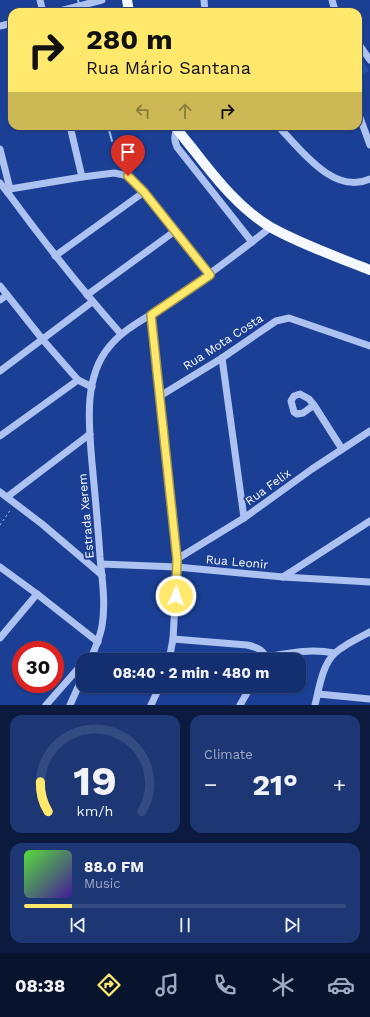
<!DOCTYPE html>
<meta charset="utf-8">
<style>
:root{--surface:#142f70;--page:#1d3775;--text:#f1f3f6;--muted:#9da9c3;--line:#334a83;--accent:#ffe86b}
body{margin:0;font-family:"Work Sans",sans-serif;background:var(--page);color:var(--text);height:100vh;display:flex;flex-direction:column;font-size:15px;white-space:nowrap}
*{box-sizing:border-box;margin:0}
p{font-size:13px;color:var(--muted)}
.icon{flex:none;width:22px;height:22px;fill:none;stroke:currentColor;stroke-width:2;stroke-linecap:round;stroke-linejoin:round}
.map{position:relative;height:705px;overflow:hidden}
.drawer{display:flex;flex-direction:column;gap:10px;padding:10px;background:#0b1a3e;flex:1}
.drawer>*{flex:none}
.top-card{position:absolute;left:8px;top:8px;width:354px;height:122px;border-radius:12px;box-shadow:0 1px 3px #0004,0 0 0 1px var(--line);background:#ffe86b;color:#111;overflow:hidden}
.speed{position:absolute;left:12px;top:641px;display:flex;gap:8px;font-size:20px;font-weight:700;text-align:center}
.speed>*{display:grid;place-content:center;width:52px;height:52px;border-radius:50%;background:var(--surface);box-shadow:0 1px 3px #0004,0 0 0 1px var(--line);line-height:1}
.speed .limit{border:6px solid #d22;background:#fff;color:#111}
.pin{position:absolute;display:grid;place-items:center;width:34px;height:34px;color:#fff;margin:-41px -17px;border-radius:50% 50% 50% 0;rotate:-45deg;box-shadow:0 0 4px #0007}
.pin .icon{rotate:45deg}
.me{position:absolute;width:44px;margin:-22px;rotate:3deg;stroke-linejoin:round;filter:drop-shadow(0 0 3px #0008)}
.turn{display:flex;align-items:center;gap:14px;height:84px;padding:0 12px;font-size:18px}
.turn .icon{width:52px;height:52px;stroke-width:2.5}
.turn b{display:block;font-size:28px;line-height:34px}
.lanes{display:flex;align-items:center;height:38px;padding:0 12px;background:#0003;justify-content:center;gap:20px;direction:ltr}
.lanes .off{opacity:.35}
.big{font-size:30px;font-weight:700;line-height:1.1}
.drawer .card{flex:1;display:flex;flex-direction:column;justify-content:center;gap:6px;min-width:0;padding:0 14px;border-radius:12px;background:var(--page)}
.drawer .dial{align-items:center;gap:0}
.dial svg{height:104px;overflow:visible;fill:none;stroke:var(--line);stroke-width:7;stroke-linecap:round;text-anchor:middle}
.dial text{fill:var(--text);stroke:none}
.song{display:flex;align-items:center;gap:12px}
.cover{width:48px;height:48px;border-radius:6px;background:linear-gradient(135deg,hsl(110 70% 55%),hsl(260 70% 35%))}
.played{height:4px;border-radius:2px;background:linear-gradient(90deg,var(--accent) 15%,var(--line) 15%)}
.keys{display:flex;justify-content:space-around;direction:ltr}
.heat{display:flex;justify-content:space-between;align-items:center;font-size:22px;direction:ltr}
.drawer .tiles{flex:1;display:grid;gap:10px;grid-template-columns:1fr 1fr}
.card:last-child{grid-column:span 2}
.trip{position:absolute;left:76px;top:653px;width:230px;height:40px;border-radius:12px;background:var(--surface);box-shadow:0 1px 3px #0004,0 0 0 1px var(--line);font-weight:700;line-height:40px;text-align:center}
.dock{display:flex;height:64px;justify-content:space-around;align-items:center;background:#08132d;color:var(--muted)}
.dock .icon{width:28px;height:28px}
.dock .on{color:var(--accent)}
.dock b{font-size:18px;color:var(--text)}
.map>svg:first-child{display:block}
.green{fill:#234fae}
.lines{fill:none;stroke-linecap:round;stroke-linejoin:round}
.stream{stroke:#a0bbf2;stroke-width:2}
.path{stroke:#adc2f0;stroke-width:1;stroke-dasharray:2 3;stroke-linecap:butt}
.minor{stroke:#adc2f0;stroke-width:7}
.major{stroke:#f5f8ff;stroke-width:10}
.route-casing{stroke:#a69746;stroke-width:10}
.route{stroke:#ffe86b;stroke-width:7}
.labels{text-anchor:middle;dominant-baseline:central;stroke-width:4;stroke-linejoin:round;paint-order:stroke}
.street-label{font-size:12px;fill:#fff;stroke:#1a3f95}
</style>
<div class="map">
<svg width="370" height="705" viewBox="0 0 370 705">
<rect width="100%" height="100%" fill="#1a3f95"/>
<!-- green -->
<path class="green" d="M 358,53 L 369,71 L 358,77 Z"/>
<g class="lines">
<!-- stream -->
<g class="stream">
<path d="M 78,0 L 81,12"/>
<path d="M 108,126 L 112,141"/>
</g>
<!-- path -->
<path class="path" d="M 0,525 L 11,509"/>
<!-- minor -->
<g class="minor">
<path d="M 40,0 L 43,12"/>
<path d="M 204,0 L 205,12"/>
<path d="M 332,0 L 334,7 L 337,12"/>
<path d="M 56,12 L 102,0"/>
<path d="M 0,26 L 12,23"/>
<path d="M 358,43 L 370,60"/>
<path d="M 358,112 L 370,145"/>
<path d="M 70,126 L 82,177"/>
<path d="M 278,126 C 300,149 334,196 370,179"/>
<path d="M 177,129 C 174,136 174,140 177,147 L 252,242"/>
<path d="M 0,149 L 10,189"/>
<path d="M 0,183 L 8,193 C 44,242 81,289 121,334"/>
<path d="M 8,193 L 10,189 L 82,177 L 114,173 L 129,176 L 144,192 L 210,275"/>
<path d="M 55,256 L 144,192"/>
<path d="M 0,286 L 43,340 L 78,380 L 92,387"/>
<path d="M 87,295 L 175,231"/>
<path d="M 0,300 L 7,295"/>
<path d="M 151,315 L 177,567 L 173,639 L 169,660"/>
<path d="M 222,358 L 244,518"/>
<path d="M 0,371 L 92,302"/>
<path d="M 160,396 L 222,358 L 276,321 L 289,318 L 370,346"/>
<path d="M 314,405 L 303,413 L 297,414 L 294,412 L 291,401 L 294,396 L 300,394 L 309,399 L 314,405 L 342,449"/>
<path d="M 0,436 L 78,380"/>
<path d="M 0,492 L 42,524 L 102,575"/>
<path d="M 7,497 L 90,434"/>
<path d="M 177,559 L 244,518 L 312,469 L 370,431"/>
<path d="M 101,564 L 177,567 L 283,577 L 370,582"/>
<path d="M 0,567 L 37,594 L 98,642"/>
<path d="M 283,577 L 370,521"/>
<path d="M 0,638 L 37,594"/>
<path d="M 173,639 L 247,645 C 256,647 262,649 266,657 C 288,653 311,648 334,653"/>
<path d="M 90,660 C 95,649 100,638 102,626 C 106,603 102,579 100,557 C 98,526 95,494 92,463 C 89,426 83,378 109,347 C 124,328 147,318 167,304 C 202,280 237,254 271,227"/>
<path d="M 318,694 L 370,699"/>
<path d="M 46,705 L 83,663"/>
<path d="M 70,705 L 83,676"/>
<path d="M 151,705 L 160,686"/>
<path d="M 240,705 L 251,686"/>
<path d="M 315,705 C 319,689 322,665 335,653 C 345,644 358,638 370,632"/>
</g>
<!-- major -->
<g class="major">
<path d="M 127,0 L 129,12"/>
<path d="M 175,126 C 181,135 189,144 196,153 C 217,180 241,210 272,228 C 303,245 337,257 370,270"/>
</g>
</g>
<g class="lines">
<!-- route casing -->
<g class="route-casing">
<path id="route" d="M 128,176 L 144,192 L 210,275 L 151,315 L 177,559 L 176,596"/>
</g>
<!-- route -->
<use href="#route" class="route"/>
</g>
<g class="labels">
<!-- street labels -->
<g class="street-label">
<text transform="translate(223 342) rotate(-33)">Rua Mota Costa</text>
<text transform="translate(268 487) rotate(-36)">Rua Felix</text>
<text transform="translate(86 516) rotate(-95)">Estrada Xerem</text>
<text transform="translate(237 562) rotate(5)">Rua Leonir</text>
</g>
</g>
</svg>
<div class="speed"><div class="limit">30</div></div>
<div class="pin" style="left:128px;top:176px;background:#d93025"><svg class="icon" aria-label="arrive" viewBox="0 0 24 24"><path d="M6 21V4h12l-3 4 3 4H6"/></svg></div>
<svg class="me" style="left:176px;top:596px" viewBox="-20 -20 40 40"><circle r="17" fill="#ffe86b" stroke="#fff" stroke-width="3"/><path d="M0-11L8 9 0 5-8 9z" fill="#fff"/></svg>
<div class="trip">08:40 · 2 min · 480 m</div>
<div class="top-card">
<div class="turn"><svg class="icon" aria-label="right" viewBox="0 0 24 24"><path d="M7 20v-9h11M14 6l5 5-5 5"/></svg><div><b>280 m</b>Rua Mário Santana</div></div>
<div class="lanes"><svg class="icon off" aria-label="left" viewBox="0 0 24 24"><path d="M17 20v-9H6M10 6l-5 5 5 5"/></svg><svg class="icon off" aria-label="ahead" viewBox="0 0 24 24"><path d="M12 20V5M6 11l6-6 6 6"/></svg><svg class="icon" aria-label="right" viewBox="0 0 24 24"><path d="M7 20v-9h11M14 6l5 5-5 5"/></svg></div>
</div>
</div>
<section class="drawer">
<div class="tiles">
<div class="card dial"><svg viewBox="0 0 100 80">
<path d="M14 69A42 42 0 1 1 86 69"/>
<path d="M14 69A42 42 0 0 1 8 46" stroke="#ffe86b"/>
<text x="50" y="56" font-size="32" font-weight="700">19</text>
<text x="50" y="72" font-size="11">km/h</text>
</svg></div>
<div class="card"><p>Climate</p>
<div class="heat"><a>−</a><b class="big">21°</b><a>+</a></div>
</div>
<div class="card">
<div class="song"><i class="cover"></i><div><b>88.0 FM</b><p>Music</p></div></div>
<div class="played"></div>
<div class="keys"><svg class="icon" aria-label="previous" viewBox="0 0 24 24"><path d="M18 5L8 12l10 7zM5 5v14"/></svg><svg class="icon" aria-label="pause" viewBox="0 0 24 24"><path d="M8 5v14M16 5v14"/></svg><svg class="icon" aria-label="next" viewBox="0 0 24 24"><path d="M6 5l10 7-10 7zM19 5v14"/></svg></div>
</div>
</div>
</section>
<nav class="dock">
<b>08:38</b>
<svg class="icon on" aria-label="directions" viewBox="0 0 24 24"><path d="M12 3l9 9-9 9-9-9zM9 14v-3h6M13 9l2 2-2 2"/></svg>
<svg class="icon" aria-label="music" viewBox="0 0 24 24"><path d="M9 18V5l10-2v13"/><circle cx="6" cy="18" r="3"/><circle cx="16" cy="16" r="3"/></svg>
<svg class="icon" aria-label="phone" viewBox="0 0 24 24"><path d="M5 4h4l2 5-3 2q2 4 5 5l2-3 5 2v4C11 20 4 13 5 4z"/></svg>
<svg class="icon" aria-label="climate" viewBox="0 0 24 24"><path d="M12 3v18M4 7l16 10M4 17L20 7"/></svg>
<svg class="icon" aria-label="car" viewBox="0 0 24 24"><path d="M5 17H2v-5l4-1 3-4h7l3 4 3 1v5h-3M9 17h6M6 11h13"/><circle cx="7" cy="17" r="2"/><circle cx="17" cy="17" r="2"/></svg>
</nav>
